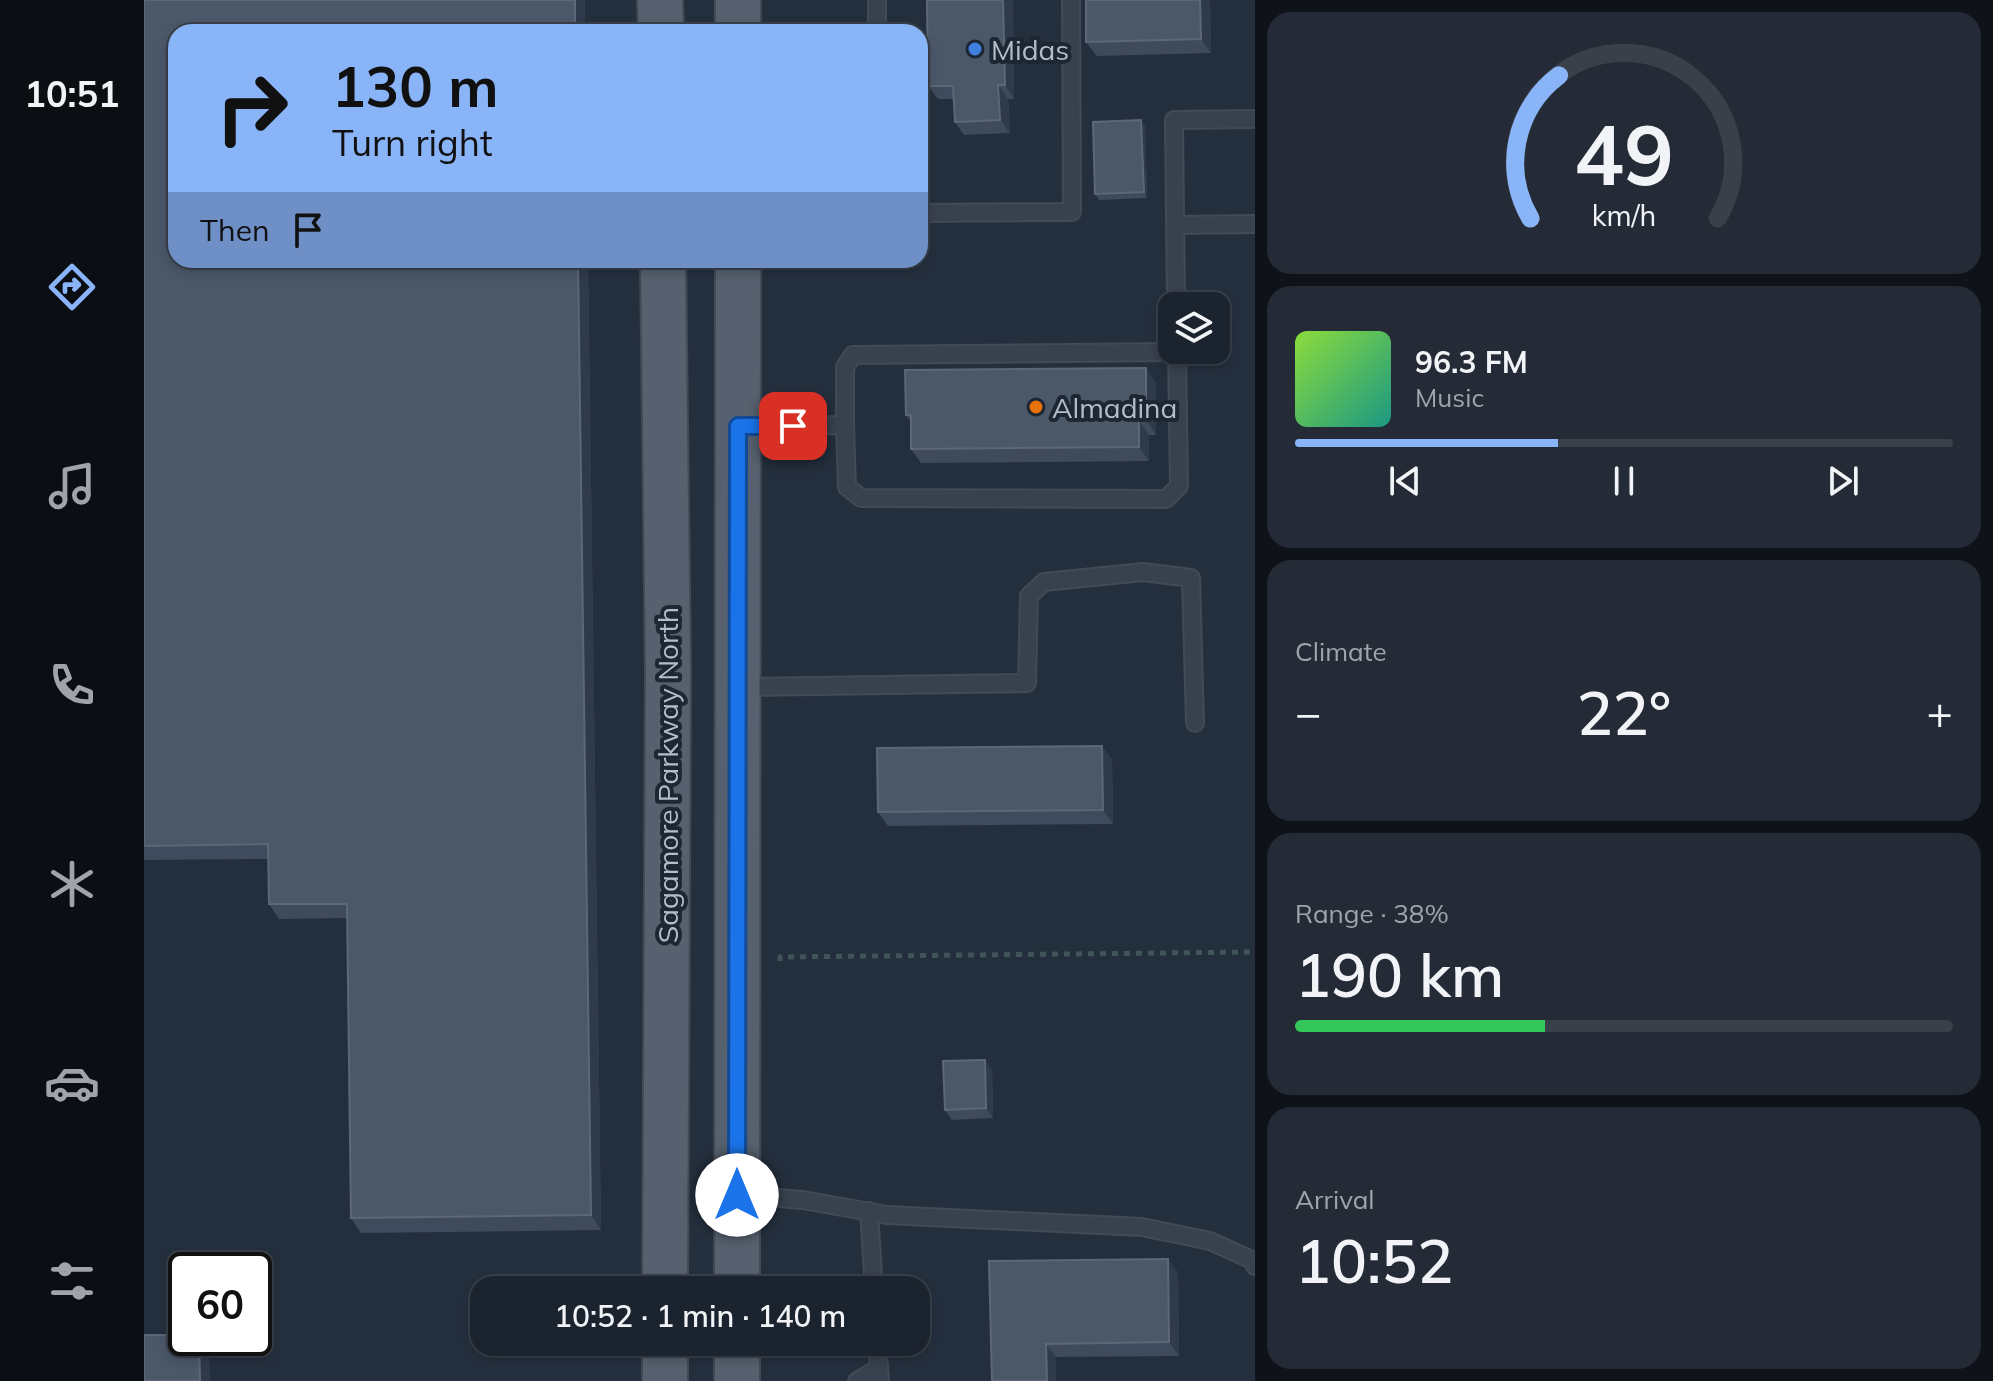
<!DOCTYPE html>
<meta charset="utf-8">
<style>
:root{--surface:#1b232e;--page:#242b36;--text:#f1f3f6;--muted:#a0a4aa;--line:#39404a;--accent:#8ab4f8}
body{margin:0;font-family:Mulish,sans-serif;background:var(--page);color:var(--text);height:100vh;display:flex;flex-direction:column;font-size:30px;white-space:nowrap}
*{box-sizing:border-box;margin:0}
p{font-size:26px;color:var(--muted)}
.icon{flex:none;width:44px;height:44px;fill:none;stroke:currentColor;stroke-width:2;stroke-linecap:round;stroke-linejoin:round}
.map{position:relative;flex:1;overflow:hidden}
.sheet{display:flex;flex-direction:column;gap:12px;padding:12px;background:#0f1319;width:738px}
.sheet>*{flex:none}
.top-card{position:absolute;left:24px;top:24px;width:760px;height:244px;border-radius:24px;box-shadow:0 4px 12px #0003,0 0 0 2px var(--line);background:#8ab4f8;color:#111;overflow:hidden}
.controls{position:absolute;left:1014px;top:292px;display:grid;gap:16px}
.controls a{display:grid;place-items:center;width:72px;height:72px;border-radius:16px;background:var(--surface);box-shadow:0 4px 12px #0003,0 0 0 2px var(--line);font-size:40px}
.speed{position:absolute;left:24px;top:1252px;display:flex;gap:16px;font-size:40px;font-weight:700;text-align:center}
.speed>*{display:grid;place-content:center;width:104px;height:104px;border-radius:50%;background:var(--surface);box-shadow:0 4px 12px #0003,0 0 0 2px var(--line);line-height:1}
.speed .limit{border:4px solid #111;border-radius:12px;background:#fff;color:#111}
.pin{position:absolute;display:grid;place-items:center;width:68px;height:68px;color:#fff;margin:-34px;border-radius:16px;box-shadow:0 4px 12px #0006}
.me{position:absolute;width:88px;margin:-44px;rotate:0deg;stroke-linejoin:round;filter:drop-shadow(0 0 6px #0008)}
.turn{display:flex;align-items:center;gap:28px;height:168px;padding:0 32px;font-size:36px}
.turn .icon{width:104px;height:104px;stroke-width:2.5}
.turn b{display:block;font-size:56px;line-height:68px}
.then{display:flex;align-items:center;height:76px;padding:0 32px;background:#0003;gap:16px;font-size:30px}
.big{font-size:60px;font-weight:600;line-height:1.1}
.sheet .widget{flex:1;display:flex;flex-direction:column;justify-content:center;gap:12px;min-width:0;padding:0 28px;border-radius:24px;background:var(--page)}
.sheet .dial{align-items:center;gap:0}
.dial svg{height:208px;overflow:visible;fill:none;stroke:var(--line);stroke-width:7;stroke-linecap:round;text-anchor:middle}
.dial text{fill:var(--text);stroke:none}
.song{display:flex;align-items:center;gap:24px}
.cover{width:96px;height:96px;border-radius:12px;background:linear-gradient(135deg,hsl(90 70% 55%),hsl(170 70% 35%))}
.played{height:8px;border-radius:4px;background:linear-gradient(90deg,var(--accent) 40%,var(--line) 40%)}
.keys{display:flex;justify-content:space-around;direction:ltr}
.heat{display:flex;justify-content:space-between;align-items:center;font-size:44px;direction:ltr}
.charge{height:12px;border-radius:6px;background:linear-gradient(90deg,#34c759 38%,var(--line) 0)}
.trip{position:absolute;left:326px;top:1276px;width:460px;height:80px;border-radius:24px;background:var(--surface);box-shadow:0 4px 12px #0003,0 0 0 2px var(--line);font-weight:600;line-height:80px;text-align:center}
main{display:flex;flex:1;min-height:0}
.tab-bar{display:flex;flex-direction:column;width:144px;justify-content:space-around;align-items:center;background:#0b0e12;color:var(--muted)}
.tab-bar .icon{width:56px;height:56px}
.tab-bar .selected{color:var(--accent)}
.tab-bar b{font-size:36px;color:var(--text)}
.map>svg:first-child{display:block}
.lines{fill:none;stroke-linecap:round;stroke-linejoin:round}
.service-casing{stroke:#414a57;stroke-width:20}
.primary-casing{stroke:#414a57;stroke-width:48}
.path{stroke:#3f5557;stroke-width:5;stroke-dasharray:6 6;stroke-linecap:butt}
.service{stroke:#38414e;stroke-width:16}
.primary{stroke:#56606e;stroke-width:44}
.wall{fill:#3f4b5c}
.shaded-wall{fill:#2f3b4b}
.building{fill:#4b5868;stroke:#5c6777;stroke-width:2}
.route-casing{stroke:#114b97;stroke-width:20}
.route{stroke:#1a73e8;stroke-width:14}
.shop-dot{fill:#3f7fe0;stroke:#1d2633;stroke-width:3}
.food-dot{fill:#e8710a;stroke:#1d2633;stroke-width:3}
.labels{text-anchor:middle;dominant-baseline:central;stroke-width:8;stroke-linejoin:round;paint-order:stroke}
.poi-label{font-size:28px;fill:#b4bcc9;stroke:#1d2633;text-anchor:start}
.street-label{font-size:28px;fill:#b4bcc9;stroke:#1d2633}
</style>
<main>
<nav class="tab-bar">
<b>10:51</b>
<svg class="icon selected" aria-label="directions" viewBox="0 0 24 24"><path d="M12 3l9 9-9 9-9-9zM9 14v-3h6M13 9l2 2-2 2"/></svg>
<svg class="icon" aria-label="music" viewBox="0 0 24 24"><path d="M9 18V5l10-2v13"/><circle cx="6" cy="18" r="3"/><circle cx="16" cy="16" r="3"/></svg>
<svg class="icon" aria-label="phone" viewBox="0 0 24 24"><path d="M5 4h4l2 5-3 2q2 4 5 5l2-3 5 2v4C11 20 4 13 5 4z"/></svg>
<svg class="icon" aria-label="climate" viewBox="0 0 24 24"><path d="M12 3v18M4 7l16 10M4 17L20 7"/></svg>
<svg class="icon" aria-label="car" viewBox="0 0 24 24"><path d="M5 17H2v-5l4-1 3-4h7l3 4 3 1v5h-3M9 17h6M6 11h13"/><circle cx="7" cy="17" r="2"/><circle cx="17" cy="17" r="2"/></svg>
<svg class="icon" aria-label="filters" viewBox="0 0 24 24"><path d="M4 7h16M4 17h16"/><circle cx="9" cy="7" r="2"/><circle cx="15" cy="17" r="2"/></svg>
</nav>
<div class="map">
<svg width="1111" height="1381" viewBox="0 0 1111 1381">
<rect width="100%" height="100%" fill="#242f3e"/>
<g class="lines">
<!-- service casing -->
<g class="service-casing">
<g id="service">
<path d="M 733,0 L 733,32"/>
<path d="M 776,213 L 928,212 L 927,0"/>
<path d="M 1031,225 L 1111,224"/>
<path d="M 1032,306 L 1030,120 L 1111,119"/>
<path d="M 701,425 L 701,367 L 709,355 L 1033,352"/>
<path d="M 596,426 L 701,425 L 703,487 L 717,498 L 1022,499 L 1035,486 L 1033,350"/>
<path d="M 595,687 L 883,683 L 885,596 L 900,582 L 999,572 L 1047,578 L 1051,723"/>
<path d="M 596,1195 L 659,1200 L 743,1215 L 998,1227 L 1066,1241 L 1108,1260 L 1111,1266"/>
<path d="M 725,1211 L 730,1290"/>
<path d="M 733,1342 L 736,1381"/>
<path d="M 713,1381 L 735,1368"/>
</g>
</g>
<!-- primary casing -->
<g class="primary-casing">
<g id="primary">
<path d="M 516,0 L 517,32"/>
<path d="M 594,32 L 594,0"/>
<path d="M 519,260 L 524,672 L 521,1290"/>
<path d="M 593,1290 L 594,260"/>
<path d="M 521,1381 L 521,1342"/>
<path d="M 593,1381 L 593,1342"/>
</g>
</g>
<!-- path -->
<path class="path" d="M 636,961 L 636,957 L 1111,952"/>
<!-- service -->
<use href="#service" class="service"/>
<!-- primary -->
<use href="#primary" class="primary"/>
</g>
<!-- wall -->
<g class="wall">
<path d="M 0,0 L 441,0 L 441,32 L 32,32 L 32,260 L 444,260 L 457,1230 L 217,1233 L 207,1218 L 203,918 L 135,919 L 125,904 L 124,859 L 0,860 Z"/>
<path d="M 869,0 L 870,99 L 864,99 L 866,133 L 820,135 L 811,122 L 810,99 L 794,99 L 784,86 Z"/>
<path d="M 942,0 L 1066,0 L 1067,53 L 953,56 L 942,42 Z"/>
<path d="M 1001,125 L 1003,198 L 955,200 L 951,194 Z"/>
<path d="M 1012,383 L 1012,435 L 1005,435 L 1005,461 L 777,463 L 767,449 L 767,423 L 762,415 Z"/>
<path d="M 958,746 L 968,760 L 969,824 L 744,826 L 734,812 Z"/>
<path d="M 841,1060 L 848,1070 L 849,1118 L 808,1120 L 801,1110 Z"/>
<path d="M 845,1261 L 1034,1272 L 1035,1356 L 912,1357 L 912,1381 L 848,1381 Z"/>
</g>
<!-- shaded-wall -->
<g class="shaded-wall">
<rect x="431" y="0" width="10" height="32"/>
<path d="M 859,0 L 869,0 L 870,99 L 861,85 Z"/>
<path d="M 1056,0 L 1066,0 L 1067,53 L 1057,39 Z"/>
<path d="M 854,85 L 864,99 L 866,133 L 856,120 Z"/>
<path d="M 997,120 L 1001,125 L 1003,198 L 1000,192 Z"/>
<path d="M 434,260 L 444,260 L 457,1230 L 447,1215 Z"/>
<path d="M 1002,368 L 1012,383 L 1012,435 L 1002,420 Z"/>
<path d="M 995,420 L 1005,435 L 1005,461 L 995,447 Z"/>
<path d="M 958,746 L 968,760 L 969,824 L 959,810 Z"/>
<path d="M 841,1060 L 848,1070 L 849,1118 L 842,1108 Z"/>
<path d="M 1024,1259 L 1034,1272 L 1035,1356 L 1025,1342 Z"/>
<path d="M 55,1338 L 56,1338 L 65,1350 L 66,1381 L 56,1381 Z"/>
<path d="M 902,1344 L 912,1357 L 912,1381 L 903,1381 Z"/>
</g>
<!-- building -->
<g class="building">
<path d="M 0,0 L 431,0 L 431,32 L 32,32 L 32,260 L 434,260 L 447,1215 L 207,1218 L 203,904 L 125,904 L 124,844 L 0,846 Z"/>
<path d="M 783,0 L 859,0 L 861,85 L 854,85 L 856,120 L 811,122 L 809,86 L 784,86 Z"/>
<path d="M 942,0 L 1056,0 L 1057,39 L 942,42 Z"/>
<path d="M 997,120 L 1000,192 L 951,194 L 949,122 Z"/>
<path d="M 1002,368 L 1002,420 L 995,420 L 995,447 L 767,449 L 767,415 L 762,415 L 761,370 Z"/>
<path d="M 958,746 L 959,810 L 734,812 L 733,748 Z"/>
<path d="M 841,1060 L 842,1108 L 801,1110 L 799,1061 Z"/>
<path d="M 1024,1259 L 1025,1342 L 902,1344 L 903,1381 L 848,1381 L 845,1261 Z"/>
<path d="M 0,1335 L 42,1335 L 42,1338 L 55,1338 L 56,1381 L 0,1381 Z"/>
</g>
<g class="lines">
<!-- route casing -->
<g class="route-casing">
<path id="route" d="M 593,1195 L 594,426 L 649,426"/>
</g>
<!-- route -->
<use href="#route" class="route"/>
</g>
<!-- markers -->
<circle class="shop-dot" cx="831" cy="49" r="8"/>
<circle class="food-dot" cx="892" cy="407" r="8"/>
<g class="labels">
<!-- poi labels -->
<g class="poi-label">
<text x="847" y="49">Midas</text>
<text x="908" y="407">Almadina</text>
</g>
<!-- street labels -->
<g class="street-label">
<text transform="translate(523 775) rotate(-90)">Sagamore Parkway North</text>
</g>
</g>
</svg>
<div class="controls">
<a><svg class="icon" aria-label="layers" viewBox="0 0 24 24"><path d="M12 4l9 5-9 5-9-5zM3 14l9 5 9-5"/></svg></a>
</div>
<div class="speed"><div class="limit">60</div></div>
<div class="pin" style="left:649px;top:426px;background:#d93025"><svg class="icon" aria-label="arrive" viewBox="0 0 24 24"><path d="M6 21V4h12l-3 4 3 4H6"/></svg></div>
<svg class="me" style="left:593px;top:1195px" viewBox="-20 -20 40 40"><circle r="19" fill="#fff"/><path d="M0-13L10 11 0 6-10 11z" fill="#1a73e8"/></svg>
<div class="trip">10:52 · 1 min · 140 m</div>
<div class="top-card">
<div class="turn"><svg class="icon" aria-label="right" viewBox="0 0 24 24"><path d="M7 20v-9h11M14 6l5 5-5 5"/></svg><div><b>130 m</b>Turn right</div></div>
<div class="then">Then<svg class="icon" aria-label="arrive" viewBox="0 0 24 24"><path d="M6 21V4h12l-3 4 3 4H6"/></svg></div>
</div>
</div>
<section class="sheet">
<div class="widget dial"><svg viewBox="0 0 100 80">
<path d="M14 69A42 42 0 1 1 86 69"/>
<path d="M14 69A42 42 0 0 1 25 14" stroke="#8ab4f8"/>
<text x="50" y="56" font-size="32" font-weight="700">49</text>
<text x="50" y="72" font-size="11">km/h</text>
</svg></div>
<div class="widget">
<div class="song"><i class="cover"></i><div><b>96.3 FM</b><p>Music</p></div></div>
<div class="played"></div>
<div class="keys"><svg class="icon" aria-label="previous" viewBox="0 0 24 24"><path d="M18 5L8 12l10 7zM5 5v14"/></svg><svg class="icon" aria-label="pause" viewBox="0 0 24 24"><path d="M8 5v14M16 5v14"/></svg><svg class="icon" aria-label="next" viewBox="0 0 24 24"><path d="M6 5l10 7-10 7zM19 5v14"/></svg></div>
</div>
<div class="widget"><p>Climate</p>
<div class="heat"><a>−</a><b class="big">22°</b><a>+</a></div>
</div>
<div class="widget"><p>Range · 38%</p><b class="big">190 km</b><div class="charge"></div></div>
<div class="widget"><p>Arrival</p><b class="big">10:52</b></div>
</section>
</main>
